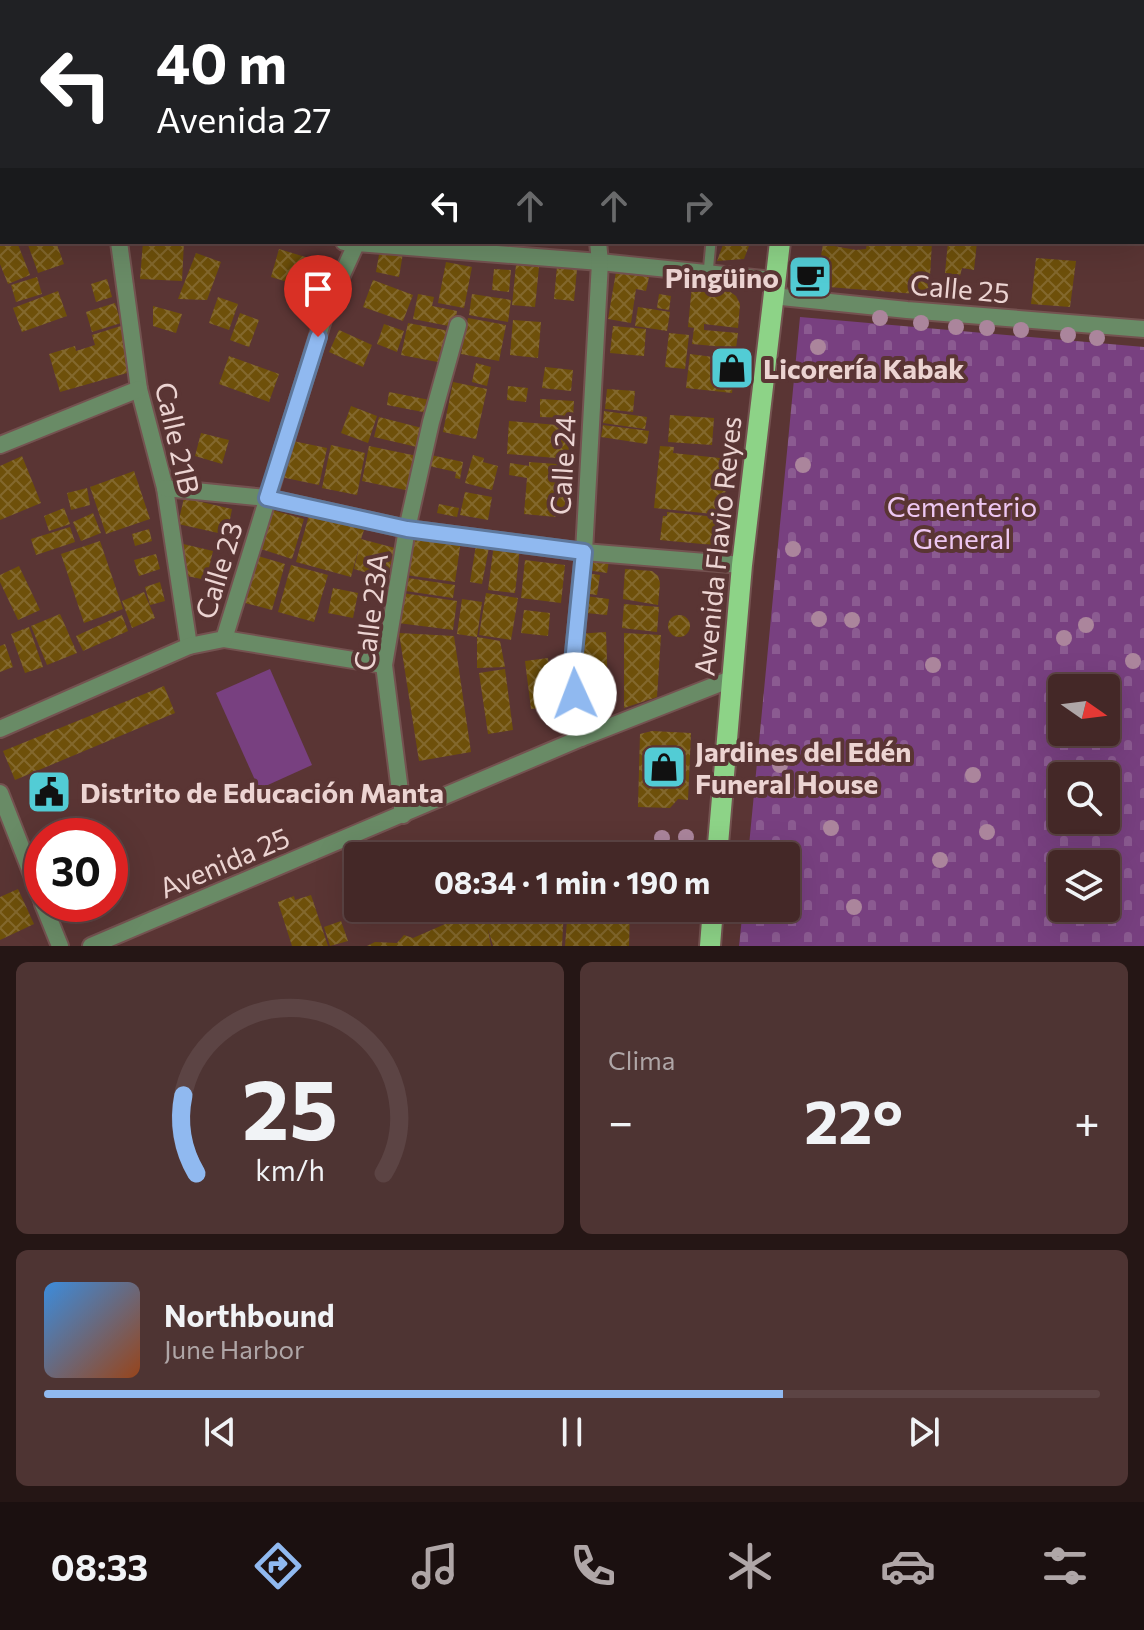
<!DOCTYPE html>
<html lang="es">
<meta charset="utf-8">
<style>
:root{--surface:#442827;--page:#4e3433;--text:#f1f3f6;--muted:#afa6a7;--line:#5c4444;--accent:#90b9f0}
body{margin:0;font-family:Commissioner,sans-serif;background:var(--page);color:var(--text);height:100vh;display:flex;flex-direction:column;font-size:30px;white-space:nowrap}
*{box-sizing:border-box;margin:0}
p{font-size:26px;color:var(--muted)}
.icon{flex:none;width:44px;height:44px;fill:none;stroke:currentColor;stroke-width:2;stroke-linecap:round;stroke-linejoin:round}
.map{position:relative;height:946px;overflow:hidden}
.details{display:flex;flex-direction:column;gap:16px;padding:16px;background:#251615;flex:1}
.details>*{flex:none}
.banner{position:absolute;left:0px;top:0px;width:1144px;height:244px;box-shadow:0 8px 32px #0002,0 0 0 2px var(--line);background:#202124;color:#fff;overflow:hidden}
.needle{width:52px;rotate:104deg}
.tools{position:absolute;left:1048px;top:674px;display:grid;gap:16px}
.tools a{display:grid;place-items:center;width:72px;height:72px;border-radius:8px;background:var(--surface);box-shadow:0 8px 32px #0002,0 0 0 2px var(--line);font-size:40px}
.speed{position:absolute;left:24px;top:818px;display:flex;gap:16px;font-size:40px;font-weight:700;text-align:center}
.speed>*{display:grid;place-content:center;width:104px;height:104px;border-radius:50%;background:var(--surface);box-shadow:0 8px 32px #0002,0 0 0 2px var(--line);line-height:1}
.speed .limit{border:12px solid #d22;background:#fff;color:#111}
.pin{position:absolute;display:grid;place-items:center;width:68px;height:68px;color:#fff;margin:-82px -34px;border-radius:50% 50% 50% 0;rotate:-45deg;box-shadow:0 0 8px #0007}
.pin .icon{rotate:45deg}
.me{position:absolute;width:88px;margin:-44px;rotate:358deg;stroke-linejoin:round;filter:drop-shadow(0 0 6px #0008)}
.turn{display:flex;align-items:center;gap:28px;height:168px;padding:0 24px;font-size:36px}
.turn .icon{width:104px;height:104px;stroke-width:2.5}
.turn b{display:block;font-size:56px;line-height:68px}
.lanes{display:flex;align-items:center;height:76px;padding:0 24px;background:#0003;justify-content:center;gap:40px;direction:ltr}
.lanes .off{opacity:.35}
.big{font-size:60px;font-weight:700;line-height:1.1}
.details .widget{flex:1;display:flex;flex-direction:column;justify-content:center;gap:12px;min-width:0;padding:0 28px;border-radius:12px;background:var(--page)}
.details .dial{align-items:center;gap:0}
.dial svg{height:208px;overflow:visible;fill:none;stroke:var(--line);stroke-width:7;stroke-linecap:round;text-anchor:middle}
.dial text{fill:var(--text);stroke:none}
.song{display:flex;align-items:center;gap:24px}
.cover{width:96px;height:96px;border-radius:12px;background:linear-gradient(135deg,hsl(210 70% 55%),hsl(20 70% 35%))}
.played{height:8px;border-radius:4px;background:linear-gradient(90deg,var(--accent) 70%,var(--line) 70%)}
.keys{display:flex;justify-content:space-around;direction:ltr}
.heat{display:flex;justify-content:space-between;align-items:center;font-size:44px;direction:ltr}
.details .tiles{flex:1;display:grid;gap:16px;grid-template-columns:1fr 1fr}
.widget:last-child{grid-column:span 2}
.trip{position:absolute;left:344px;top:842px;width:456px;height:80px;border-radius:8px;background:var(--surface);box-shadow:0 8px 32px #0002,0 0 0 2px var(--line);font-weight:700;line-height:80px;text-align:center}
.menu{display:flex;height:128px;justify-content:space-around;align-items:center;background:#1b1010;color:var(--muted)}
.menu .icon{width:56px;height:56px}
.menu .on{color:var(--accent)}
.menu b{font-size:36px;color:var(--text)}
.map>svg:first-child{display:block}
.grass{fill:#784080}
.cemetery{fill:url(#cemetery-stones);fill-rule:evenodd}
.building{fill:url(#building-cross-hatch)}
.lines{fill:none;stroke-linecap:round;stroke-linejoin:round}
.service-casing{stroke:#745250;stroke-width:13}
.minor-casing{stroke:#745250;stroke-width:20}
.secondary-casing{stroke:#745250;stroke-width:20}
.primary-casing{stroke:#745250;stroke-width:24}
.service{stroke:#698b66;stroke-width:9}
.minor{stroke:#698b66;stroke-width:16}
.secondary{stroke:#7eb479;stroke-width:16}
.primary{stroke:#8dd387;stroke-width:20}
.tree{fill:#ab859c}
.route-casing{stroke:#5e789c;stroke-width:20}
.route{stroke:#90b9f0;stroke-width:14}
.labels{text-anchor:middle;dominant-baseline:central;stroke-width:8;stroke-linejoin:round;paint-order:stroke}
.poi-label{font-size:28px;font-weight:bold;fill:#ecd4d2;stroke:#5a3534;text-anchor:start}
.street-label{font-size:28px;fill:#ecd4d2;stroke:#5a3534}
.park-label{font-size:28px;fill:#edc7f2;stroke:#5a3534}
</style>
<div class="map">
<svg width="1144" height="946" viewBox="0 0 1144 946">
<defs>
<pattern id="cemetery-stones" width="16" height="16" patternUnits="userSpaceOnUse" patternTransform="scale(2)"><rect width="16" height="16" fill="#784080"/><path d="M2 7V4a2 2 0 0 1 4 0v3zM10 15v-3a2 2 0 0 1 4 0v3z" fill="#8b5b91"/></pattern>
<pattern id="building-cross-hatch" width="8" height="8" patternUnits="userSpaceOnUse" patternTransform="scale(2)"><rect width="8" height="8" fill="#6e500a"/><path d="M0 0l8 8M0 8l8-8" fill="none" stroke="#83682d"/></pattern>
</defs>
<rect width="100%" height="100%" fill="#5a3534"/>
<!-- grass -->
<path class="grass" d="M 270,669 L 312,765 L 259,789 L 216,693 Z"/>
<!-- cemetery -->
<path class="cemetery" d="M 800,317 L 1144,347 L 1144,946 L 739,946 L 743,908 L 786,908 L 786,856 L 748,856 ZM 1062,688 L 1106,688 L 1106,732 L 1062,732 ZM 1062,776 L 1106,776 L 1106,820 L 1062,820 ZM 1062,864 L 1106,864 L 1106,908 L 1062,908 Z"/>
<!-- building -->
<g class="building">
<path d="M 0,242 L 17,242 L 30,275 L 8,284 L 0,264 Z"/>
<path d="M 27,242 L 56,242 L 64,264 L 38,273 Z"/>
<path d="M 143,242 L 184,242 L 182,281 L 140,279 Z"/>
<path d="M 724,242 L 744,242 L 749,246 L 744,259 L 717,261 Z"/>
<path d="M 867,242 L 932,242 L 929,295 L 816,286 L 823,244 L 856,250 L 866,249 Z"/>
<path d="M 948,242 L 977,242 L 974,270 L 962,268 L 960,276 L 945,273 Z"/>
<path d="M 279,249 L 312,259 L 304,287 L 271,277 Z"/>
<path d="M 380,249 L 403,253 L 399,277 L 376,272 Z"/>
<path d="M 196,253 L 221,262 L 207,300 L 178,299 Z"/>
<path d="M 1036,258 L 1076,261 L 1070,307 L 1031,304 Z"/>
<path d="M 446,262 L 472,267 L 464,308 L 438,303 Z"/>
<path d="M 516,265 L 539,267 L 535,307 L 512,305 Z"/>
<path d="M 557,266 L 577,269 L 574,301 L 554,299 Z"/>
<path d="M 494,269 L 511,270 L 509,292 L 492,290 Z"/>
<path d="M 616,272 L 649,277 L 646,291 L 636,289 L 631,323 L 608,319 Z"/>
<path d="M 37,277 L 42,294 L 16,302 L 11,285 Z"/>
<path d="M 107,279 L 112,297 L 96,302 L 91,284 Z"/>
<path d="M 373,280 L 413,295 L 403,321 L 363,307 Z"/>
<path d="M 692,285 L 729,291 L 736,296 L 740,304 L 738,328 L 704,324 L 704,330 L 738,333 L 736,348 L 692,344 L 694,328 L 688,327 Z"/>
<path d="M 58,291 L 67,316 L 22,332 L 13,308 Z"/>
<path d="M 418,294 L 434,297 L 432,306 L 457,311 L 454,327 L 413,319 Z"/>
<path d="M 472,294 L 511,300 L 508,322 L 469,315 Z"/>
<path d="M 659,294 L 671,296 L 669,310 L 657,308 Z"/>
<path d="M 218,297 L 238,304 L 229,330 L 209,323 Z"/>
<path d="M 115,303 L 121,323 L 92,332 L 86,312 Z"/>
<path d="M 153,306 L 182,314 L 176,333 L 153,326 Z"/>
<path d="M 638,307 L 670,312 L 667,331 L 635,326 Z"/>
<path d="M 240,313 L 259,320 L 249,347 L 230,340 Z"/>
<path d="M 468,318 L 506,325 L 499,361 L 461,354 Z"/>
<path d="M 513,320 L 541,322 L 538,358 L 510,355 Z"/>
<path d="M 408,323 L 449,331 L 443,363 L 401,355 Z"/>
<path d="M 384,324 L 404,331 L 397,352 L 377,344 Z"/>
<path d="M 121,326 L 134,371 L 60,392 L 49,354 L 75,346 L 76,351 L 95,345 L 92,335 Z"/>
<path d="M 613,326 L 646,329 L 644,356 L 610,353 Z"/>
<path d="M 339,330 L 372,345 L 363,367 L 329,352 Z"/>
<path d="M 669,333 L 689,335 L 685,369 L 665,367 Z"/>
<path d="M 690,354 L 736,360 L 732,393 L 686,388 Z"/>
<path d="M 229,356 L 279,374 L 269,402 L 219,384 Z"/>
<path d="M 476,363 L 491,367 L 487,386 L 472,382 Z"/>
<path d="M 545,367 L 573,370 L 571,391 L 542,388 Z"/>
<path d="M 453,382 L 487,389 L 476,439 L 443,432 Z"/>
<path d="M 508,386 L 528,388 L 526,402 L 507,400 Z"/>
<path d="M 607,389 L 635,391 L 633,412 L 605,409 Z"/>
<path d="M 389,392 L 430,400 L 428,413 L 387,405 Z"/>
<path d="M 540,399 L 574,401 L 573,418 L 540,417 Z"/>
<path d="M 351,406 L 377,416 L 368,443 L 341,433 Z"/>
<path d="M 604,411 L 647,417 L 645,429 L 603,423 Z"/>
<path d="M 670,415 L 714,418 L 712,445 L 668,442 Z"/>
<path d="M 379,417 L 422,428 L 417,447 L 374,437 Z"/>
<path d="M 509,421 L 570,426 L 568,459 L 507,454 Z"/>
<path d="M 603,425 L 649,431 L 647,444 L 601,437 Z"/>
<path d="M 201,433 L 229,440 L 222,464 L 195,456 Z"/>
<path d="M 288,440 L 327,448 L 319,485 L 281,477 Z"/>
<path d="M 331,445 L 365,453 L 357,495 L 322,488 Z"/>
<path d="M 369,446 L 417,456 L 410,491 L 362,481 Z"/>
<path d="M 660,446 L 674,447 L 673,453 L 729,459 L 723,515 L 654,508 Z"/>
<path d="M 431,455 L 463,462 L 460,479 L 455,478 L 456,472 L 429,466 Z"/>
<path d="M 473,455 L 484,458 L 483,462 L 498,466 L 492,490 L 465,483 Z"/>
<path d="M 22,456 L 41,503 L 0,520 L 0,466 Z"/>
<path d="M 529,462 L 570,465 L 566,509 L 556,517 L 524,514 L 527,478 L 509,475 L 510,463 L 529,466 Z"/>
<path d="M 134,471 L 150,519 L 106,534 L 90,487 Z"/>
<path d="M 87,488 L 90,505 L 71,510 L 67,493 Z"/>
<path d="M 465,492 L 492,497 L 488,520 L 460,515 Z"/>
<path d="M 184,498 L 232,509 L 227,535 L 178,524 Z"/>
<path d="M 439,504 L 459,508 L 457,517 L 437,513 Z"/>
<path d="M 64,508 L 70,524 L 49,531 L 44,516 Z"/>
<path d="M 272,510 L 304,519 L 292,559 L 261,549 Z"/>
<path d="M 667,512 L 716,517 L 713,545 L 660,540 L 663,516 L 667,516 Z"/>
<path d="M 93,513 L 101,533 L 81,541 L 73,522 Z"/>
<path d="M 309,515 L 364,530 L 361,539 L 395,548 L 387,579 L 354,569 L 360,543 L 351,577 L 296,562 Z"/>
<path d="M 70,527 L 75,542 L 36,555 L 31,539 Z"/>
<path d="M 149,529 L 152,541 L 135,546 L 132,534 Z"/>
<path d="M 412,533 L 461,540 L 455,582 L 406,575 Z"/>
<path d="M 100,541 L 123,609 L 84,623 L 61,554 Z"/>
<path d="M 179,543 L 213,551 L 206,580 L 173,573 Z"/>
<path d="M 494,544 L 520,547 L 515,593 L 488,590 Z"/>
<path d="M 476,545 L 489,547 L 482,584 L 470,582 Z"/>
<path d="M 590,551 L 610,554 L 607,573 L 587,570 Z"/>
<path d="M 156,554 L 160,569 L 139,576 L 134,560 Z"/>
<path d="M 258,556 L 285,564 L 272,610 L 245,603 Z"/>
<path d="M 525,560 L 565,565 L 561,603 L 521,598 Z"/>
<path d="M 291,565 L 328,575 L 314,622 L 278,612 Z"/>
<path d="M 19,566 L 40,610 L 18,620 L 0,582 L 0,575 Z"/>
<path d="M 625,569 L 652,571 L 658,576 L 660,583 L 658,605 L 623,599 Z"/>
<path d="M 578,572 L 600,575 L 597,595 L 575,592 Z"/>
<path d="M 408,578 L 455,585 L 453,598 L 406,591 Z"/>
<path d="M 160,582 L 165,601 L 150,605 L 145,587 Z"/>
<path d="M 333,588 L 358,593 L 353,618 L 328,613 Z"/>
<path d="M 144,592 L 155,618 L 132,628 L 122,601 Z"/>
<path d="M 402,593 L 457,601 L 453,630 L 398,623 Z"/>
<path d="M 486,593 L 518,598 L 511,640 L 479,635 Z"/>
<path d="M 577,595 L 609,599 L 607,615 L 575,612 Z"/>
<path d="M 462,599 L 482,602 L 477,637 L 457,634 Z"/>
<path d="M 624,604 L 659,607 L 657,632 L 622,628 Z"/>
<path d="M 524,610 L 550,613 L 548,636 L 521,633 Z"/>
<path d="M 60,614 L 77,653 L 47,665 L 31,626 Z"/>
<circle cx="679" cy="626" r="11"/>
<path d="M 122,615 L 128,631 L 83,651 L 76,636 Z"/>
<path d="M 29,627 L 43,667 L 25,673 L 11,634 Z"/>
<path d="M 606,632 L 608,692 L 582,694 L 581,672 L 577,672 L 575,634 Z"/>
<path d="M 399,633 L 454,636 L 471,752 L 419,761 Z"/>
<path d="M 624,633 L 661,635 L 657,697 L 624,708 Z"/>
<path d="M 477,637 L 500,641 L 505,667 L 477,668 Z"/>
<path d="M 5,644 L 13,667 L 0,672 L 0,646 Z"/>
<path d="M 548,658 L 554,706 L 531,709 L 525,661 Z"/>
<path d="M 505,669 L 513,730 L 488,734 L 479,673 Z"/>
<path d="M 164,686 L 175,713 L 15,780 L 3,751 Z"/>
<path d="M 652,731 L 691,733 L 688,800 L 678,799 L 670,808 L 638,807 L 640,734 Z"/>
<path d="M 636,841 L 635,856 L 602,856 L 602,855 Z"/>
<path d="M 358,881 L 358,907 L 356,907 L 348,902 L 345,894 L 348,886 Z"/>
<path d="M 18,889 L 34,924 L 0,940 L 0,897 Z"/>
<path d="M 311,895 L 328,946 L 292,946 L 278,902 L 294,896 L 295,900 Z"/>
<path d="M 482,908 L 564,908 L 562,946 L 493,946 L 488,929 L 491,946 L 367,946 L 375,942 L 397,943 L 404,935 L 413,938 Z"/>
<path d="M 568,908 L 630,908 L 629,946 L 565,946 Z"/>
<path d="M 341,921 L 348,941 L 330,946 L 324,927 Z"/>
</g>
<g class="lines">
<!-- service casing -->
<g class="service-casing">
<path id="service" d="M 708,273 L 711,242"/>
</g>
<!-- minor casing -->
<g class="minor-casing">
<g id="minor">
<path d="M 154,0 L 155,2"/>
<path d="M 322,0 L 323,2"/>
<path d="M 541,0 L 541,2"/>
<path d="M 1038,2 L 1038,0"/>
<path d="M 0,97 L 2,102"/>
<path d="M 1142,162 L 1144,162"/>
<path d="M 0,215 L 2,214"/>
<path d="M 119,242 L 139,389 L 165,488 L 189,646"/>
<path d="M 344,242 L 600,262 L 774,280"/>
<path d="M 772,296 L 907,310 L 1144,329"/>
<path d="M 0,445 L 139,389"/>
<path d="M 165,488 L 267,498 L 407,529 L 584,552 L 742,565"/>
<path d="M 224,639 L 384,665"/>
<path d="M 0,729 L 189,646 L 224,639 L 326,310 L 357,242"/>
<path d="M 581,738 L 572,673 L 584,552 L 600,262 L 598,242"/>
<path d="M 0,793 L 42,900"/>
<path d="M 403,815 L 384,665 L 407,529 L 431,422 L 458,325"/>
<path d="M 43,904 L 60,946"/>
<path d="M 91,946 L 581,738 L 731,679"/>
</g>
</g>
<!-- secondary casing -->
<g class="secondary-casing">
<path id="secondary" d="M 827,2 L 828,0"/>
</g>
<!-- primary casing -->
<g class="primary-casing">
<g id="primary">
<path d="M 744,0 L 745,2"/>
<path d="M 717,856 L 742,565 L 780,242"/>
<path d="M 710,946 L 713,908"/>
</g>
</g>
<!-- service -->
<use href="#service" class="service"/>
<!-- minor -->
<use href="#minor" class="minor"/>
<!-- secondary -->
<use href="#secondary" class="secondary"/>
<!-- primary -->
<use href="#primary" class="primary"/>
</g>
<!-- trees -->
<g class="tree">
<circle cx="880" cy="318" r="8"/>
<circle cx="921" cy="323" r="8"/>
<circle cx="956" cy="327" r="8"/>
<circle cx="987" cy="328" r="8"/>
<circle cx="1021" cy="330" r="8"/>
<circle cx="1068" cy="335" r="8"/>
<circle cx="1097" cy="338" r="8"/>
<circle cx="818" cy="347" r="8"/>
<circle cx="803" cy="465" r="8"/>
<circle cx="793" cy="549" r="8"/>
<circle cx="819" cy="619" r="8"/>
<circle cx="852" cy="620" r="8"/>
<circle cx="1086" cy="625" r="8"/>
<circle cx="1064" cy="638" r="8"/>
<circle cx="1133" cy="661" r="8"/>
<circle cx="933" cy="665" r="8"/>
<circle cx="780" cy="765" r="8"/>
<circle cx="973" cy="775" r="8"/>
<circle cx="831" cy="828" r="8"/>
<circle cx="987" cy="832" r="8"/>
<circle cx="686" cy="837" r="8"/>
<circle cx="662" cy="838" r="8"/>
<circle cx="940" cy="860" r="8"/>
<circle cx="854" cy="907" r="8"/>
</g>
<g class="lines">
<!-- route casing -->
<g class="route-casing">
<path id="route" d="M 318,337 L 267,498 L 407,529 L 584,552 L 572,673 L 575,694"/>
</g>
<!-- route -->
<use href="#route" class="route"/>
</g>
<!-- icons -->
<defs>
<g id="cafe-square" transform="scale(2.3)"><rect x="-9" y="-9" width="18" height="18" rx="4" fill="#52ccd5" stroke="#5a3534"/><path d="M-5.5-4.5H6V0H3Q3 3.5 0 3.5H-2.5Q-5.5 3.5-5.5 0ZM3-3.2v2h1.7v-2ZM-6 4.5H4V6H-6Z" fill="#111"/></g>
<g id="shop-square" transform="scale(2.3)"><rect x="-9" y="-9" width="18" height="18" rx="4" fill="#52ccd5" stroke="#5a3534"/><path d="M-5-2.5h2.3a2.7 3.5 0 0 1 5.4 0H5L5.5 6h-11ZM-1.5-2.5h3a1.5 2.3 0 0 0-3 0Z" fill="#111"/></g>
<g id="civic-square" transform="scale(2.3)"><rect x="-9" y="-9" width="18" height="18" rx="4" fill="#52ccd5" stroke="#5a3534"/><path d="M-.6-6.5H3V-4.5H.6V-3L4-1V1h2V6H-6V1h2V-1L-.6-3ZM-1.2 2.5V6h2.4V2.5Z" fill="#111"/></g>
</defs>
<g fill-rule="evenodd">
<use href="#cafe-square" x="810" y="277"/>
<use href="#shop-square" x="732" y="368"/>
<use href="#shop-square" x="664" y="767"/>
<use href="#civic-square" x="49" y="792"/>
</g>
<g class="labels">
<!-- poi labels -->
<g class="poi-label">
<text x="779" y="277" text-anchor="end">Pingüino</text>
<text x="763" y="368">Licorería Kabak</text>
<text x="695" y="751">Jardines del Edén<tspan x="695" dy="32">Funeral House</tspan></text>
<text x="80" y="792">Distrito de Educación Manta</text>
</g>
<!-- street labels -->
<g class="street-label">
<text transform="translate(960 288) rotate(5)">Calle 25</text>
<text transform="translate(178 438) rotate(77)">Calle 21B</text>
<text transform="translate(562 465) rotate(-87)">Calle 24</text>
<text transform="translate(717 546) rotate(-84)">Avenida Flavio Reyes</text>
<text transform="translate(218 570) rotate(-73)">Calle 23</text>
<text transform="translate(370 612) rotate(-83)">Calle 23A</text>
<text transform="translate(224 862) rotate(-23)">Avenida 25</text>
</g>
<!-- park labels -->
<g class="park-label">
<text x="962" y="506">Cementerio<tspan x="962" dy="32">General</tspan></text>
</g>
</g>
</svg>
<div class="tools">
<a><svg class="needle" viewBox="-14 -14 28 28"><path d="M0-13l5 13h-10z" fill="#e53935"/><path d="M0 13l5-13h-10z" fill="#afa6a7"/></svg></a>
<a><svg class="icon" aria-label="search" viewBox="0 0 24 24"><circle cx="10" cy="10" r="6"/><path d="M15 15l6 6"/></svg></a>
<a><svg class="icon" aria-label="layers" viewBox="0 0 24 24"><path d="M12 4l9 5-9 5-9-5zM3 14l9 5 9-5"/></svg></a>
</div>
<div class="speed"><div class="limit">30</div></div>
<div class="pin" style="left:318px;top:337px;background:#d93025"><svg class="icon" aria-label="arrive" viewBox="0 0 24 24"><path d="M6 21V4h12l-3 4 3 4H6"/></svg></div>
<svg class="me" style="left:575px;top:694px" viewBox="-20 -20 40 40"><circle r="19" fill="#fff"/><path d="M0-13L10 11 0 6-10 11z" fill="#90b9f0"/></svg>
<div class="trip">08:34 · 1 min · 190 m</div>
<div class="banner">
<div class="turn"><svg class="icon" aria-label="left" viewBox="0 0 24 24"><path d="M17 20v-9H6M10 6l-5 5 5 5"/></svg><div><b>40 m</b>Avenida 27</div></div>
<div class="lanes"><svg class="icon" aria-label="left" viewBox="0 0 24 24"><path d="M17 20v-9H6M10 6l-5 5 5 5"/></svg><svg class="icon off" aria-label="ahead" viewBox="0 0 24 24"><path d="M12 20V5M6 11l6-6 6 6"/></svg><svg class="icon off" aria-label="ahead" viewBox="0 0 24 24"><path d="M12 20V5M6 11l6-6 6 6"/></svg><svg class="icon off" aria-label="right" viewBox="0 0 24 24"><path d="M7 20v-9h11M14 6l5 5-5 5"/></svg></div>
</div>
</div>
<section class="details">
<div class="tiles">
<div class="widget dial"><svg viewBox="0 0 100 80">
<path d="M14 69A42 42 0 1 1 86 69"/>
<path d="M14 69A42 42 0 0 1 9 39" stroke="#90b9f0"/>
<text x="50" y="56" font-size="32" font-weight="700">25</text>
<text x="50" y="72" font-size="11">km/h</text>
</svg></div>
<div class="widget"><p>Clima</p>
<div class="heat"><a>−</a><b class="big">22°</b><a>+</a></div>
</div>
<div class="widget">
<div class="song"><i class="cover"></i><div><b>Northbound</b><p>June Harbor</p></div></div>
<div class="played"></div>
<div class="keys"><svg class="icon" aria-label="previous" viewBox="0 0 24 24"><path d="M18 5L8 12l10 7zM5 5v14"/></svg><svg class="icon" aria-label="pause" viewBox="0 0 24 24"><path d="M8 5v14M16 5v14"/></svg><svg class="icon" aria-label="next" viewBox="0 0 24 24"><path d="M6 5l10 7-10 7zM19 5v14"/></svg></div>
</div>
</div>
</section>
<nav class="menu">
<b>08:33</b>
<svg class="icon on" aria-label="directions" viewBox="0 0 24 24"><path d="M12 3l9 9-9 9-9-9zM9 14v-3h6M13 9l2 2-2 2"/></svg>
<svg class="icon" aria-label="music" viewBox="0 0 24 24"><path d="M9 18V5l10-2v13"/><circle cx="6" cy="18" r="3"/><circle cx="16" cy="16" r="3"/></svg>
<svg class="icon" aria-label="phone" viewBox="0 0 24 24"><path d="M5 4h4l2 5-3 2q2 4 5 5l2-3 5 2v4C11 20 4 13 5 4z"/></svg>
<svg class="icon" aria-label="climate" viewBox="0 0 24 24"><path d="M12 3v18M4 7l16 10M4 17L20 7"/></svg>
<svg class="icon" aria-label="car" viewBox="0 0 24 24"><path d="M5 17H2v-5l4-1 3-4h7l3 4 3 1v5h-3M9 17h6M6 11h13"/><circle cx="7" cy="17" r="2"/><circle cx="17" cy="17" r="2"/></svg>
<svg class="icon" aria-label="filters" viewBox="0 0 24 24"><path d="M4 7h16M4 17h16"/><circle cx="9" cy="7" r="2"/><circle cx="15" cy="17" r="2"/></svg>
</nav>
